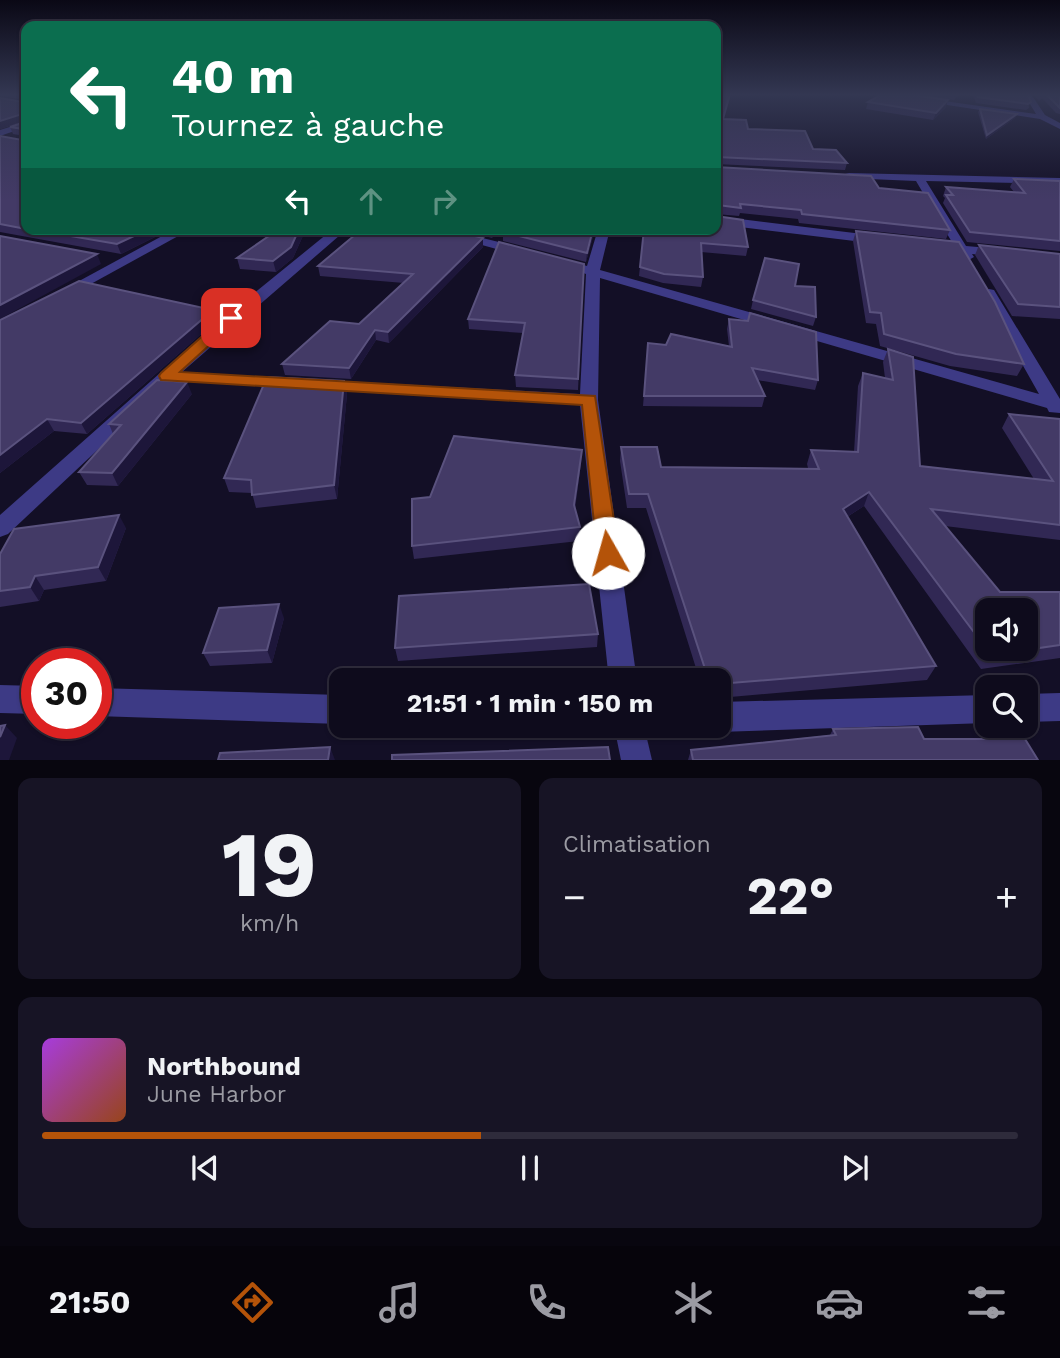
<!DOCTYPE html>
<html lang="fr">
<meta charset="utf-8">
<style>
:root{--surface:#0e0b1c;--page:#171425;--text:#f1f3f6;--muted:#9b9ba3;--line:#2e2b3b;--accent:#b45309}
body{margin:0;font-family:"Work Sans",sans-serif;background:var(--page);color:var(--text);height:100vh;display:flex;flex-direction:column;font-size:26px;white-space:nowrap}
*{box-sizing:border-box;margin:0}
p{font-size:23px;color:var(--muted)}
.icon{flex:none;width:38px;height:38px;fill:none;stroke:currentColor;stroke-width:2;stroke-linecap:round;stroke-linejoin:round}
.map{position:relative;height:760px;overflow:hidden}
.side{display:flex;flex-direction:column;gap:18px;padding:18px;background:#08060f;flex:1}
.side>*{flex:none}
.top-card{position:absolute;left:21px;top:21px;width:700px;height:214px;border-radius:14px;box-shadow:0 2px 5px #0004,0 0 0 2px var(--line);background:#0b6e4f;color:#fff;overflow:hidden}
.fabs{position:absolute;left:975px;top:598px;display:grid;gap:14px}
.fabs a{display:grid;place-items:center;width:63px;height:63px;border-radius:14px;background:var(--surface);box-shadow:0 2px 5px #0004,0 0 0 2px var(--line);font-size:35px}
.speed{position:absolute;left:21px;top:648px;display:flex;gap:14px;font-size:35px;font-weight:700;text-align:center}
.speed>*{display:grid;place-content:center;width:91px;height:91px;border-radius:50%;background:var(--surface);box-shadow:0 2px 5px #0004,0 0 0 2px var(--line);line-height:1}
.speed .limit{border:10px solid #d22;background:#fff;color:#111}
.pin{position:absolute;display:grid;place-items:center;width:60px;height:60px;color:#fff;margin:-30px;border-radius:14px;box-shadow:0 4px 10px #0006}
.me{position:absolute;width:77px;margin:-38px;rotate:353deg;stroke-linejoin:round;filter:drop-shadow(0 0 5px #0008)}
.turn{display:flex;align-items:center;gap:24px;height:147px;padding:0 35px;font-size:32px}
.turn .icon{width:91px;height:91px;stroke-width:2.5}
.turn b{display:block;font-size:49px;line-height:60px}
.lanes{display:flex;align-items:center;height:66px;padding:0 35px;background:#0003;justify-content:center;gap:35px;direction:ltr}
.lanes .off{opacity:.35}
.big{font-size:52px;font-weight:700;line-height:1.1}
.side .card{flex:1;display:flex;flex-direction:column;justify-content:center;gap:10px;min-width:0;padding:0 24px;border-radius:14px;background:var(--page)}
.side .dial{align-items:center;gap:0}
.dial b{font-size:91px;line-height:1}
.song{display:flex;align-items:center;gap:21px}
.cover{width:84px;height:84px;border-radius:10px;background:linear-gradient(135deg,hsl(280 70% 55%),hsl(20 70% 35%))}
.played{height:7px;border-radius:4px;background:linear-gradient(90deg,var(--accent) 45%,var(--line) 45%)}
.keys{display:flex;justify-content:space-around;direction:ltr}
.heat{display:flex;justify-content:space-between;align-items:center;font-size:38px;direction:ltr}
.side .tiles{flex:1;display:grid;gap:18px;grid-template-columns:1fr 1fr}
.card:last-child{grid-column:span 2}
.trip{position:absolute;left:329px;top:668px;width:402px;height:70px;border-radius:14px;background:var(--surface);box-shadow:0 2px 5px #0004,0 0 0 2px var(--line);font-weight:700;line-height:70px;text-align:center}
.menu{display:flex;height:112px;justify-content:space-around;align-items:center;background:#06040b;color:var(--muted)}
.menu .icon{width:49px;height:49px}
.menu .on{color:var(--accent)}
.menu b{font-size:32px;color:var(--text)}
.map>svg:first-child{display:block}
.lines{fill:none;stroke-linecap:round;stroke-linejoin:round}
.minor{fill:#3d3a85;fill-rule:evenodd}
.wall{fill:#312854}
.shaded-wall{fill:#1d163a}
.building{fill:#433a66;stroke:#5a527e;stroke-width:2;fill-rule:evenodd}
.route{fill:#b45309;stroke:#753606;stroke-width:2}
</style>
<div class="map">
<svg width="1060" height="760" viewBox="0 0 1060 760">
<rect width="100%" height="100%" fill="#130f26"/>
<g class="lines">
<!-- minor -->
<g class="minor">
<path d="M 875,94 L 895,94 L 1036,114 L 1024,94 L 1031,94 L 1045,115 L 1060,123 L 1060,129 L 1040,119 Z"/>
<path d="M 26,122 L 26,127 L 0,136 L 0,130 Z"/>
<path d="M 849,173 L 1060,178 L 1060,184 L 926,181 L 966,246 L 1001,249 L 1007,253 L 1001,257 L 972,254 L 974,257 L 967,261 L 962,260 L 958,252 L 942,251 L 936,247 L 942,243 L 953,244 L 916,181 L 845,178 L 845,174 Z"/>
<path d="M 716,216 L 879,236 L 885,240 L 879,244 L 716,224 Z"/>
<path d="M 175,229 L 191,229 L 69,296 L 64,297 L 57,293 Z"/>
<path d="M 333,229 L 347,229 L 182,372 L 289,378 L 298,383 L 295,387 L 171,381 L 8,534 L 0,537 L 0,515 L 204,334 Z"/>
<path d="M 424,229 L 446,229 L 523,248 L 524,251 L 518,255 Z"/>
<path d="M 598,229 L 610,229 L 600,270 L 1039,394 L 982,293 L 989,289 L 994,290 L 1060,399 L 1060,413 L 1049,412 L 1047,408 L 600,278 L 598,400 L 637,681 L 609,681 L 580,405 L 324,390 L 315,385 L 324,380 L 580,394 L 586,274 L 555,263 L 562,259 L 587,266 Z"/>
<path d="M 0,685 L 37,686 L 37,714 L 0,713 Z"/>
<path d="M 96,688 L 341,695 L 341,724 L 96,716 Z"/>
<path d="M 1060,693 L 1060,721 L 1026,722 L 1026,694 Z"/>
<path d="M 987,695 L 987,723 L 719,732 L 708,726 L 719,726 L 719,702 Z"/>
<path d="M 614,726 L 644,726 L 652,760 L 621,760 Z"/>
</g>
</g>
<!-- wall -->
<g class="wall">
<path d="M 0,94 L 26,94 L 26,229 L 171,229 L 121,254 L 0,232 L 0,136 L 22,140 L 25,138 L 25,136 L 13,134 L 10,127 L 25,121 L 0,129 L 0,98 L 23,102 L 26,100 L 0,96 Z"/>
<path d="M 716,94 L 730,94 L 723,119 L 748,129 L 813,149 L 847,163 L 845,170 L 716,164 Z"/>
<path d="M 908,94 L 959,94 L 954,100 Z"/>
<path d="M 973,94 L 1028,94 L 1029,108 L 1026,110 L 976,103 Z"/>
<path d="M 1033,94 L 1060,94 L 1060,114 L 1056,113 L 1042,98 L 1039,101 Z"/>
<path d="M 868,102 L 946,107 L 933,120 L 866,109 Z"/>
<path d="M 980,109 L 1017,114 L 1015,118 L 986,139 L 978,112 Z"/>
<path d="M 716,167 L 879,188 L 950,230 L 946,239 L 799,223 L 798,219 L 740,213 L 739,216 L 716,214 Z"/>
<path d="M 1014,179 L 1060,181 L 1060,251 L 967,242 L 943,203 L 945,198 L 943,196 L 946,187 L 1014,192 L 1010,187 Z"/>
<path d="M 279,229 L 306,229 L 293,258 L 276,272 L 240,269 L 237,258 Z"/>
<path d="M 458,229 L 501,229 L 492,238 Z"/>
<path d="M 504,229 L 595,229 L 586,262 L 503,241 L 503,232 Z"/>
<path d="M 644,229 L 748,247 L 746,256 L 701,252 L 703,277 L 701,287 L 663,283 L 639,276 Z"/>
<path d="M 856,231 L 1024,364 L 1017,376 L 950,366 L 880,346 L 876,324 L 866,323 L 853,241 Z"/>
<path d="M 483,238 L 483,247 L 389,343 L 376,340 L 351,379 L 285,375 L 282,364 L 359,324 L 404,283 L 320,276 L 318,266 Z"/>
<path d="M 979,245 L 1060,254 L 1060,319 L 1012,316 L 975,255 Z"/>
<path d="M 584,264 L 578,390 L 516,387 L 515,375 L 523,333 L 469,329 L 468,319 Z"/>
<path d="M 795,286 L 816,317 L 813,326 L 751,309 L 753,300 Z"/>
<path d="M 729,319 L 818,380 L 815,390 L 757,380 L 765,396 L 762,407 L 643,406 L 648,343 L 666,345 L 729,346 L 727,329 Z"/>
<path d="M 0,320 L 216,321 L 87,434 L 54,431 L 0,473 Z"/>
<path d="M 888,349 L 920,466 L 1034,479 L 1002,428 L 1009,414 L 1060,419 L 1060,540 L 945,526 L 1000,592 L 1060,592 L 1060,658 L 981,669 L 864,506 L 847,517 L 936,666 L 927,680 L 719,698 L 719,681 L 700,681 L 646,508 L 627,508 L 620,461 L 621,447 L 661,467 L 808,468 L 807,464 L 811,450 L 854,452 L 858,386 L 863,373 L 885,378 L 883,362 Z"/>
<path d="M 344,381 L 347,394 L 337,499 L 256,508 L 252,493 L 229,492 L 224,478 Z"/>
<path d="M 192,394 L 118,486 L 87,485 L 79,472 L 113,434 L 109,424 Z"/>
<path d="M 581,463 L 575,508 L 580,527 L 579,541 L 414,559 L 412,546 L 430,497 Z"/>
<path d="M 126,528 L 106,581 L 44,590 L 39,601 L 0,607 L 0,554 Z"/>
<path d="M 284,618 L 272,663 L 210,666 L 203,653 Z"/>
<path d="M 598,634 L 597,647 L 398,661 L 395,648 Z"/>
<path d="M 833,729 L 924,739 L 1038,760 L 688,760 L 691,750 L 830,735 Z"/>
</g>
<!-- shaded-wall -->
<g class="shaded-wall">
<path d="M 948,100 L 946,107 L 933,120 L 936,113 Z"/>
<path d="M 25,113 L 26,120 L 0,129 L 0,121 Z"/>
<path d="M 1017,114 L 1015,118 L 986,139 L 987,135 Z"/>
<path d="M 149,229 L 171,229 L 121,254 L 117,244 Z"/>
<path d="M 299,229 L 306,229 L 293,258 L 276,272 L 273,261 Z"/>
<path d="M 492,229 L 501,229 L 492,238 Z"/>
<path d="M 593,229 L 595,229 L 586,262 L 587,253 Z"/>
<path d="M 483,238 L 483,247 L 389,343 L 388,332 Z"/>
<path d="M 97,254 L 101,264 L 0,319 L 0,305 Z"/>
<path d="M 213,310 L 216,321 L 87,434 L 81,423 Z"/>
<path d="M 375,330 L 376,340 L 351,379 L 349,368 Z"/>
<path d="M 344,381 L 347,394 L 337,499 L 334,485 Z"/>
<path d="M 187,382 L 192,394 L 118,486 L 112,473 Z"/>
<path d="M 47,419 L 54,431 L 0,473 L 0,455 Z"/>
<path d="M 582,450 L 581,463 L 574,519 L 574,505 Z"/>
<path d="M 869,492 L 864,506 L 837,523 L 843,509 Z"/>
<path d="M 119,515 L 126,528 L 106,581 L 98,567 Z"/>
<path d="M 35,576 L 44,590 L 39,601 L 30,587 Z"/>
<path d="M 279,604 L 284,618 L 272,663 L 267,650 Z"/>
<path d="M 5,725 L 17,738 L 9,760 L 0,760 L 0,737 Z"/>
<path d="M 330,747 L 335,760 L 328,760 Z"/>
</g>
<!-- building -->
<g class="building">
<path d="M 24,94 L 26,94 L 26,229 L 0,224 L 0,136 L 22,140 L 25,138 L 23,129 L 10,127 L 25,122 L 25,113 L 0,121 L 0,98 L 23,102 L 26,100 Z"/>
<path d="M 716,94 L 730,94 L 723,119 L 746,120 L 748,129 L 805,131 L 813,149 L 836,150 L 847,163 L 717,157 L 716,159 Z"/>
<path d="M 882,94 L 906,94 L 948,100 L 936,113 L 868,102 Z"/>
<path d="M 977,94 L 1028,94 L 1031,102 L 1028,104 L 978,97 Z"/>
<path d="M 1046,94 L 1060,94 L 1060,108 Z"/>
<path d="M 980,109 L 1017,114 L 987,135 Z"/>
<path d="M 716,167 L 871,176 L 879,188 L 928,193 L 950,230 L 802,214 L 801,210 L 740,204 L 741,208 L 718,205 L 716,207 Z"/>
<path d="M 1014,179 L 1060,181 L 1060,241 L 970,232 L 946,195 L 953,195 L 946,187 L 1025,193 Z"/>
<path d="M 716,216 L 743,220 L 748,247 L 701,243 L 703,277 L 664,274 L 640,267 L 644,229 L 716,229 Z"/>
<path d="M 30,229 L 149,229 L 117,244 Z"/>
<path d="M 279,229 L 299,229 L 291,247 L 273,261 L 237,258 Z"/>
<path d="M 362,229 L 447,229 L 483,238 L 388,332 L 375,330 L 349,368 L 282,364 L 330,321 L 359,324 L 413,274 L 318,266 Z"/>
<path d="M 504,229 L 593,229 L 587,253 L 503,232 Z"/>
<path d="M 856,231 L 959,242 L 995,302 L 1024,364 L 956,354 L 884,334 L 881,313 L 870,312 Z"/>
<path d="M 0,236 L 97,254 L 0,305 Z"/>
<path d="M 499,242 L 584,264 L 578,379 L 515,375 L 525,323 L 468,319 Z"/>
<path d="M 979,245 L 1060,254 L 1060,307 L 1018,304 Z"/>
<path d="M 765,258 L 799,264 L 795,286 L 815,287 L 816,317 L 753,300 Z"/>
<path d="M 79,281 L 213,310 L 81,423 L 47,419 L 0,455 L 0,320 Z"/>
<path d="M 750,313 L 816,332 L 818,380 L 752,368 L 765,396 L 644,396 L 648,343 L 666,345 L 671,334 L 732,347 L 729,319 L 748,321 Z"/>
<path d="M 888,349 L 913,357 L 920,466 L 1053,481 L 1009,414 L 1060,419 L 1060,525 L 931,509 L 1000,592 L 1060,592 L 1060,645 L 991,655 L 869,492 L 843,509 L 936,666 L 719,684 L 719,681 L 709,681 L 648,494 L 629,494 L 621,447 L 657,447 L 661,467 L 819,469 L 811,450 L 858,452 L 863,373 L 893,380 ZM 987,611 L 1026,611 L 1026,649 L 987,649 Z"/>
<path d="M 267,377 L 344,381 L 334,485 L 252,495 L 251,480 L 224,478 Z"/>
<path d="M 157,380 L 187,382 L 112,473 L 79,472 L 121,425 L 109,424 Z"/>
<path d="M 454,436 L 582,450 L 574,505 L 580,527 L 412,546 L 412,499 L 430,497 Z"/>
<path d="M 119,515 L 98,567 L 35,576 L 30,587 L 0,591 L 0,554 L 14,529 Z"/>
<path d="M 589,584 L 598,634 L 395,648 L 399,596 Z"/>
<path d="M 279,604 L 267,650 L 203,653 L 219,608 Z"/>
<path d="M 5,725 L 0,737 L 0,726 Z"/>
<path d="M 918,727 L 924,739 L 1025,739 L 1038,760 L 693,760 L 691,750 L 836,735 L 833,729 Z"/>
<path d="M 330,747 L 328,760 L 218,760 L 220,753 Z"/>
<path d="M 608,747 L 610,760 L 392,760 L 392,755 Z"/>
</g>
<!-- sky -->
<linearGradient id="sky" x2="0" y2="1"><stop stop-color="#0a0815"/><stop offset="0.47" stop-color="#333752"/><stop offset="1" stop-color="#333752" stop-opacity="0"/></linearGradient>
<rect width="1060" height="201" fill="url(#sky)"/>
<!-- route -->
<path class="route" d="M 231,314 L 236,315 L 236,321 L 180,372 L 595,396 L 619,553 L 615,559 L 608,562 L 600,559 L 597,553 L 582,405 L 161,380 L 159,376 L 161,373 L 226,315 Z"/>
</svg>
<div class="fabs">
<a><svg class="icon" aria-label="sound" viewBox="0 0 24 24"><path d="M4 9h4l5-4v14l-5-4H4zM17 9q2 3 0 6"/></svg></a>
<a><svg class="icon" aria-label="search" viewBox="0 0 24 24"><circle cx="10" cy="10" r="6"/><path d="M15 15l6 6"/></svg></a>
</div>
<div class="speed"><div class="limit">30</div></div>
<div class="pin" style="left:231px;top:318px;background:#d93025"><svg class="icon" aria-label="arrive" viewBox="0 0 24 24"><path d="M6 21V4h12l-3 4 3 4H6"/></svg></div>
<svg class="me" style="left:608px;top:553px" viewBox="-20 -20 40 40"><circle r="19" fill="#fff"/><path d="M0-13L10 11 0 6-10 11z" fill="#b45309"/></svg>
<div class="trip">21:51 · 1 min · 150 m</div>
<div class="top-card">
<div class="turn"><svg class="icon" aria-label="left" viewBox="0 0 24 24"><path d="M17 20v-9H6M10 6l-5 5 5 5"/></svg><div><b>40 m</b>Tournez à gauche</div></div>
<div class="lanes"><svg class="icon" aria-label="left" viewBox="0 0 24 24"><path d="M17 20v-9H6M10 6l-5 5 5 5"/></svg><svg class="icon off" aria-label="ahead" viewBox="0 0 24 24"><path d="M12 20V5M6 11l6-6 6 6"/></svg><svg class="icon off" aria-label="right" viewBox="0 0 24 24"><path d="M7 20v-9h11M14 6l5 5-5 5"/></svg></div>
</div>
</div>
<section class="side">
<div class="tiles">
<div class="card dial"><b>19</b><p>km/h</p></div>
<div class="card"><p>Climatisation</p>
<div class="heat"><a>−</a><b class="big">22°</b><a>+</a></div>
</div>
<div class="card">
<div class="song"><i class="cover"></i><div><b>Northbound</b><p>June Harbor</p></div></div>
<div class="played"></div>
<div class="keys"><svg class="icon" aria-label="previous" viewBox="0 0 24 24"><path d="M18 5L8 12l10 7zM5 5v14"/></svg><svg class="icon" aria-label="pause" viewBox="0 0 24 24"><path d="M8 5v14M16 5v14"/></svg><svg class="icon" aria-label="next" viewBox="0 0 24 24"><path d="M6 5l10 7-10 7zM19 5v14"/></svg></div>
</div>
</div>
</section>
<nav class="menu">
<b>21:50</b>
<svg class="icon on" aria-label="directions" viewBox="0 0 24 24"><path d="M12 3l9 9-9 9-9-9zM9 14v-3h6M13 9l2 2-2 2"/></svg>
<svg class="icon" aria-label="music" viewBox="0 0 24 24"><path d="M9 18V5l10-2v13"/><circle cx="6" cy="18" r="3"/><circle cx="16" cy="16" r="3"/></svg>
<svg class="icon" aria-label="phone" viewBox="0 0 24 24"><path d="M5 4h4l2 5-3 2q2 4 5 5l2-3 5 2v4C11 20 4 13 5 4z"/></svg>
<svg class="icon" aria-label="climate" viewBox="0 0 24 24"><path d="M12 3v18M4 7l16 10M4 17L20 7"/></svg>
<svg class="icon" aria-label="car" viewBox="0 0 24 24"><path d="M5 17H2v-5l4-1 3-4h7l3 4 3 1v5h-3M9 17h6M6 11h13"/><circle cx="7" cy="17" r="2"/><circle cx="17" cy="17" r="2"/></svg>
<svg class="icon" aria-label="filters" viewBox="0 0 24 24"><path d="M4 7h16M4 17h16"/><circle cx="9" cy="7" r="2"/><circle cx="15" cy="17" r="2"/></svg>
</nav>
